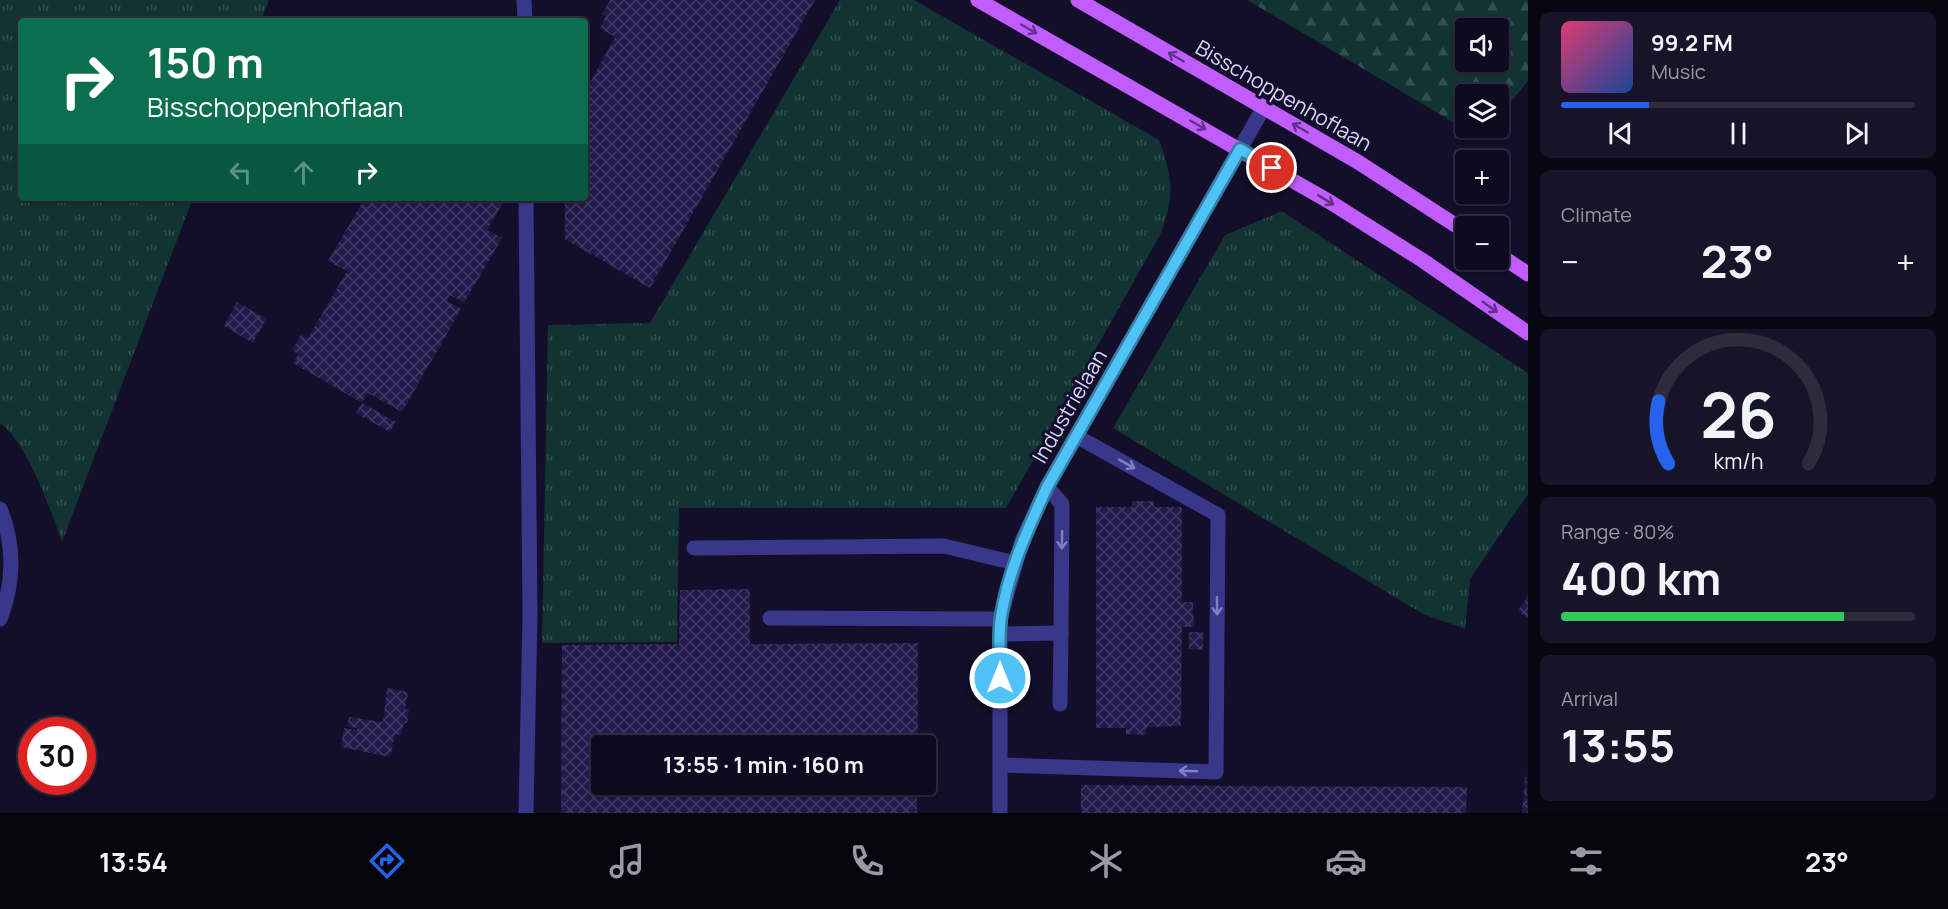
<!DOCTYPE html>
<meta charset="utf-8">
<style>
:root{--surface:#0e0a1f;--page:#171328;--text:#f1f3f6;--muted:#9b9aa4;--line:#2e2b3d;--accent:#2563eb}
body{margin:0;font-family:Manrope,sans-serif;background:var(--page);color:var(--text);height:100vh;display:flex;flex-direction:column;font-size:22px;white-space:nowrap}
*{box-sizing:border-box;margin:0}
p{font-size:20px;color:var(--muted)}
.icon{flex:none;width:33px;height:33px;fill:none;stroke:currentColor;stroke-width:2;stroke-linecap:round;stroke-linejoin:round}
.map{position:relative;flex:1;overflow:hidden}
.panel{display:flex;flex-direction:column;gap:12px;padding:12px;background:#080611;width:420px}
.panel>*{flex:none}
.hud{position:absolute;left:18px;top:18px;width:570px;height:183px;border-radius:6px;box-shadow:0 2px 4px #0004,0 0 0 2px var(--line);background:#0b6e4f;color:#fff;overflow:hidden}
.buttons{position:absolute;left:1455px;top:18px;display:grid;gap:12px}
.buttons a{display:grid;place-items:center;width:54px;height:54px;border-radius:6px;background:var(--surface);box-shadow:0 2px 4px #0004,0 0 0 2px var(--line);font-size:30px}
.speed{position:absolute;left:18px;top:717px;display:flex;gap:12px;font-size:30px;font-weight:700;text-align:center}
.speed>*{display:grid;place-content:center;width:78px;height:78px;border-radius:50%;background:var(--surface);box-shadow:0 2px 4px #0004,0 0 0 2px var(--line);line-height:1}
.speed .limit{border:9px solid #d22;background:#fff;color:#111}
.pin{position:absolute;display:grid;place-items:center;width:51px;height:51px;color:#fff;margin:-26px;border:3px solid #fff;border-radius:50%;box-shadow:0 2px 6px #0007}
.me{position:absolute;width:66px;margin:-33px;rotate:0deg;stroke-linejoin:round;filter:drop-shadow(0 0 4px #0008)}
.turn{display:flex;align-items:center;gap:21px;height:126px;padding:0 30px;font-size:27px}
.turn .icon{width:78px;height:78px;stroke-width:2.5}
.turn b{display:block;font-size:42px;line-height:51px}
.lanes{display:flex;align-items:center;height:57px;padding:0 30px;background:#0003;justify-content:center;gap:30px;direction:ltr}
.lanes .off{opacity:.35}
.big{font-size:45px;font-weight:700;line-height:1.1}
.panel .tile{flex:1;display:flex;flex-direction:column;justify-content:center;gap:9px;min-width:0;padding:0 21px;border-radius:9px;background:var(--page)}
.panel .dial{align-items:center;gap:0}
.dial svg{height:156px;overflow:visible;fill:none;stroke:var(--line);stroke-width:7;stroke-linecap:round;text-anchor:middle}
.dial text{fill:var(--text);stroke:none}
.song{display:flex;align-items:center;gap:18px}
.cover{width:72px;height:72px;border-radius:9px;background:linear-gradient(135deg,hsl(340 70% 55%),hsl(220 70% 35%))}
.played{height:6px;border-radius:3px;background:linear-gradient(90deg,var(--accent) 25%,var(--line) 25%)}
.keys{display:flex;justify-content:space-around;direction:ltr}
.heat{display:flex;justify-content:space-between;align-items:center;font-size:33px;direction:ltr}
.charge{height:9px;border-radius:4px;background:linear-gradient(90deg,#34c759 80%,var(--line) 0)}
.trip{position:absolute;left:591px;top:735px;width:345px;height:60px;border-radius:6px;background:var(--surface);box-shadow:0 2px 4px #0004,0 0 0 2px var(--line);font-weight:700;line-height:60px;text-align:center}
.tab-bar{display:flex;height:96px;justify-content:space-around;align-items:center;background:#06040c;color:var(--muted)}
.tab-bar .icon{width:42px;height:42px}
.tab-bar .active{color:var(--accent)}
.tab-bar b{font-size:27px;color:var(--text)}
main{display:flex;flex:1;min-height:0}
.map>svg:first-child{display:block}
.grass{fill:url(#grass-tufts)}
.forest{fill:url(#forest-firs);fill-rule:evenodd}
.building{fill:url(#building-cross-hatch)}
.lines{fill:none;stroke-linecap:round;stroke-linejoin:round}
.minor{stroke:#39378a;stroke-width:15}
.major{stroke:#c15dff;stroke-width:15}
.oneway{stroke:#613289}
.oneway2{stroke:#817fbf}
.route-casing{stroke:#337fa1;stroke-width:15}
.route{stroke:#4fc3f7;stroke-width:10}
.labels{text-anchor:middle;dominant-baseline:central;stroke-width:6;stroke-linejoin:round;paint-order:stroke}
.street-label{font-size:21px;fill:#dad6ff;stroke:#130e29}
</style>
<main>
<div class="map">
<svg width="1528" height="813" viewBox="0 0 1528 813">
<defs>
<pattern id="grass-tufts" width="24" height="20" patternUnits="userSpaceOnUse" patternTransform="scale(1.5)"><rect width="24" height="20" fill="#113331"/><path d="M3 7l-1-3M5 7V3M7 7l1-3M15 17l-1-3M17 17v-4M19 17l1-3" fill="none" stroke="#335050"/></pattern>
<pattern id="forest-firs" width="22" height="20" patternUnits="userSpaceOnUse" patternTransform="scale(1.5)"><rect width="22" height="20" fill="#113331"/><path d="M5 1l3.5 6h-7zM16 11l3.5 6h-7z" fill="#335050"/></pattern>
<pattern id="building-cross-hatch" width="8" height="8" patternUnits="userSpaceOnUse" patternTransform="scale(1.5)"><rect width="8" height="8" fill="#23194b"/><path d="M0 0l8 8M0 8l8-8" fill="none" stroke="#423a66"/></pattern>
</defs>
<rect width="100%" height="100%" fill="#130e29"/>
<!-- grass -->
<g class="grass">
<path d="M 0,0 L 269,0 L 261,21 L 21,21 L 21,198 L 193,198 L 62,542 C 50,509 28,444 0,423 Z"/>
<path d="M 840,0 L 914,0 L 1159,140 C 1173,179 1175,197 1160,235 L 1006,508 L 679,508 L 677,642 L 542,643 L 548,325 L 650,323 Z"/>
<path d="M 1282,211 L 1528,373 L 1528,494 L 1470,579 L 1465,629 L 1423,614 L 1113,428 L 1225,235 Z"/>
</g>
<!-- forest -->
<path class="forest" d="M 1247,0 L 1528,0 L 1528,81 L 1499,116 L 1498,94 L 1466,94 L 1466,128 L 1489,128 L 1480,138 ZM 1466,28 L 1498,28 L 1498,62 L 1466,62 Z"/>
<!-- building -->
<g class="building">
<path d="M 610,0 L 815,0 L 650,288 L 565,239 L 565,198 L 585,198 L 585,92 L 615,37 L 600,28 L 606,16 L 602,14 Z"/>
<path d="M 365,198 L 505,199 L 487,230 L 502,238 L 464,303 L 450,295 L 447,301 L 461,309 L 402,412 L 368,393 L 362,403 L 293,363 L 298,354 L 292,350 L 301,335 L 308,338 L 347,271 L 328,261 Z"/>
<path d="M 237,302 L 266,319 L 253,343 L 224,326 Z"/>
<path d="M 362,403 L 396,422 L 390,432 L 356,413 Z"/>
<path d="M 1132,501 L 1154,501 L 1154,507 L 1182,507 L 1182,602 L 1193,602 L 1194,627 L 1182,627 L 1181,726 L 1147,727 L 1146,735 L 1126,734 L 1126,728 L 1096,728 L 1096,507 L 1132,507 Z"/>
<path d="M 750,589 L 750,644 L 918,643 L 918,746 L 602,746 L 602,784 L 917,784 L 917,813 L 561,813 L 562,645 L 679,644 L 680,590 Z"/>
<path d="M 1528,596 L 1528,618 L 1518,611 Z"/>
<path d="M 1189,632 L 1203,632 L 1203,650 L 1189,649 Z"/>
<path d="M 387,688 L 408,692 L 405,709 L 409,710 L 407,723 L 404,723 L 401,735 L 395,734 L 390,757 L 341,747 L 344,728 L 357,730 L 358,728 L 347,726 L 349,717 L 383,722 Z"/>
<path d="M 1526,770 L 1528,813 L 1522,813 Z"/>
<path d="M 1081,785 L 1467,787 L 1466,813 L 1081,813 Z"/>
</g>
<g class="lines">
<!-- minor -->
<g class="minor">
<path d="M 524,0 L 525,21"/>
<path d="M 526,198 L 530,614 L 526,813"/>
<path d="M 1047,487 L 1062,504 L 1061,633"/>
<path d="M 0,509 C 15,544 14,584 0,619"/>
<path d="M 694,548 L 944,546 L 1015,563"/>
<path d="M 770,618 L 1000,619"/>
<path d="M 1000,634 L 1061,633 L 1060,704"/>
<path d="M 1000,765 L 1216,772 L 1218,515 L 1076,436"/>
<path d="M 1000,813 L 1000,619 L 1022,541 L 1047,487 L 1264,107"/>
</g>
<!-- major -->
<g class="major">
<path d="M 978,0 L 1330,202 L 1422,260 L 1528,333"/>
<path d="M 1078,0 L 1358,162 L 1466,232"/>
<path d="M 1498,254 L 1528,274"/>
</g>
</g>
<!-- one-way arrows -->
<defs><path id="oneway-shaft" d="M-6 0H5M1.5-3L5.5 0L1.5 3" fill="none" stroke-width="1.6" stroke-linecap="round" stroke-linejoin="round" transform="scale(1.5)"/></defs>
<g class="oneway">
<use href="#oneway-shaft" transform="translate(1029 29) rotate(30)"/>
<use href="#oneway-shaft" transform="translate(1176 57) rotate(-150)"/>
<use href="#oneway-shaft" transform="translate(1198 125) rotate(30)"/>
<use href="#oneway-shaft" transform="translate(1300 128) rotate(-150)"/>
<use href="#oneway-shaft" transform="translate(1326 200) rotate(31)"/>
<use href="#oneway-shaft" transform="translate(1490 307) rotate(35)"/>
</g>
<g class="oneway2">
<use href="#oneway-shaft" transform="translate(1127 464) rotate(29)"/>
<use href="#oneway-shaft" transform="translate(1062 540) rotate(91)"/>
<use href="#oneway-shaft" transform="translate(1217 606) rotate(90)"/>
<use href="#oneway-shaft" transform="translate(1188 771) rotate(-178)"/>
</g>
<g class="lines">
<!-- route casing -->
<g class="route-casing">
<path id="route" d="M 1000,678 C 1000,658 998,636 1001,617 C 1008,571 1028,529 1047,487 L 1240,149 L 1272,168"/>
</g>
<!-- route -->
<use href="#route" class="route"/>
</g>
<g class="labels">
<!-- street labels -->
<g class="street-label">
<text transform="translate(1284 95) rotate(30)">Bisschoppenhoflaan</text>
<text transform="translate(1069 406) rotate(-60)">Industrielaan</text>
</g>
</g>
</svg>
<div class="buttons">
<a><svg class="icon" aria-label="sound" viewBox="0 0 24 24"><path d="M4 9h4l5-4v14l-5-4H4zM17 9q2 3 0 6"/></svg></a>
<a><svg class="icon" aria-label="layers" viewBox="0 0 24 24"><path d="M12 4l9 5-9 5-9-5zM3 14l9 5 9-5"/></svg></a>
<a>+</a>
<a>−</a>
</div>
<div class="speed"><div class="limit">30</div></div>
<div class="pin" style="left:1272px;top:168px;background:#d93025"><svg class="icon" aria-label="arrive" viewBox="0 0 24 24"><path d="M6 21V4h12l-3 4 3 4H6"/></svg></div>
<svg class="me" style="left:1000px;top:678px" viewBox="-20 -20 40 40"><circle r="17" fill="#4fc3f7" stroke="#fff" stroke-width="3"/><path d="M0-11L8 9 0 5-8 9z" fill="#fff"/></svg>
<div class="trip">13:55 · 1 min · 160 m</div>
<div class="hud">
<div class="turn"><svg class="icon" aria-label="right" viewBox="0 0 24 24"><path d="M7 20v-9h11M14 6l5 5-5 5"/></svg><div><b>150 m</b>Bisschoppenhoflaan</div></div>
<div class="lanes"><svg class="icon off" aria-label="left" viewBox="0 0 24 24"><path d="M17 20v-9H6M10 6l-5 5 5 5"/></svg><svg class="icon off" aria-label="ahead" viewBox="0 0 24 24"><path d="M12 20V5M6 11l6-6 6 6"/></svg><svg class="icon" aria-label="right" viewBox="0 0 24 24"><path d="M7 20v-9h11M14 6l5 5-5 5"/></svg></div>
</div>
</div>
<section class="panel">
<div class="tile">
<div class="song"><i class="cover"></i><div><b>99.2 FM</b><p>Music</p></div></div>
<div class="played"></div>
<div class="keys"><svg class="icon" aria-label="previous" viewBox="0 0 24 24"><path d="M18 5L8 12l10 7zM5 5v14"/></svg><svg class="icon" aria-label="pause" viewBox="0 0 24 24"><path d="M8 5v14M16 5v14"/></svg><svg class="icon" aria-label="next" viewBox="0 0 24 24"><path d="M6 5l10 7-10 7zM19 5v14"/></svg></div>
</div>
<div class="tile"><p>Climate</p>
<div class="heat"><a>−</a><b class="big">23°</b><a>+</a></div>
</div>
<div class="tile dial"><svg viewBox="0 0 100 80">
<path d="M14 69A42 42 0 1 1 86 69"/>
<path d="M14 69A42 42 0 0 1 9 37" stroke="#2563eb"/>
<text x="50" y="56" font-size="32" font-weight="700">26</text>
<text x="50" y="72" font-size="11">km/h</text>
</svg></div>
<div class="tile"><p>Range · 80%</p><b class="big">400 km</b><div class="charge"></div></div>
<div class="tile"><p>Arrival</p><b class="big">13:55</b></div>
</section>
</main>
<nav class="tab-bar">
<b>13:54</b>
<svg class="icon active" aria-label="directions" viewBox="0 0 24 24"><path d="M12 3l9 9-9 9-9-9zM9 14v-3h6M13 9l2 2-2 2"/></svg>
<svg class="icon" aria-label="music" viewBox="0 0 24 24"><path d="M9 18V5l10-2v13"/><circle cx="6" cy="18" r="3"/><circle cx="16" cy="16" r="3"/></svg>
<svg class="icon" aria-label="phone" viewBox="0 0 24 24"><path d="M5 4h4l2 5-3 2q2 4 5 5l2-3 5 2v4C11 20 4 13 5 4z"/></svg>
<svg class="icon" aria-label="climate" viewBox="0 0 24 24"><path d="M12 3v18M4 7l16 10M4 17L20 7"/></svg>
<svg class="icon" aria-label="car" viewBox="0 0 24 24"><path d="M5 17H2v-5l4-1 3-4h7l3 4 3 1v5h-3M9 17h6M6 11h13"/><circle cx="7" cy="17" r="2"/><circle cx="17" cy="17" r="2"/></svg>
<svg class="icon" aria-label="filters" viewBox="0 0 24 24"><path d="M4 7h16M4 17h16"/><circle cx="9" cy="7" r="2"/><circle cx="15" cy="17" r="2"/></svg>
<b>23°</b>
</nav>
